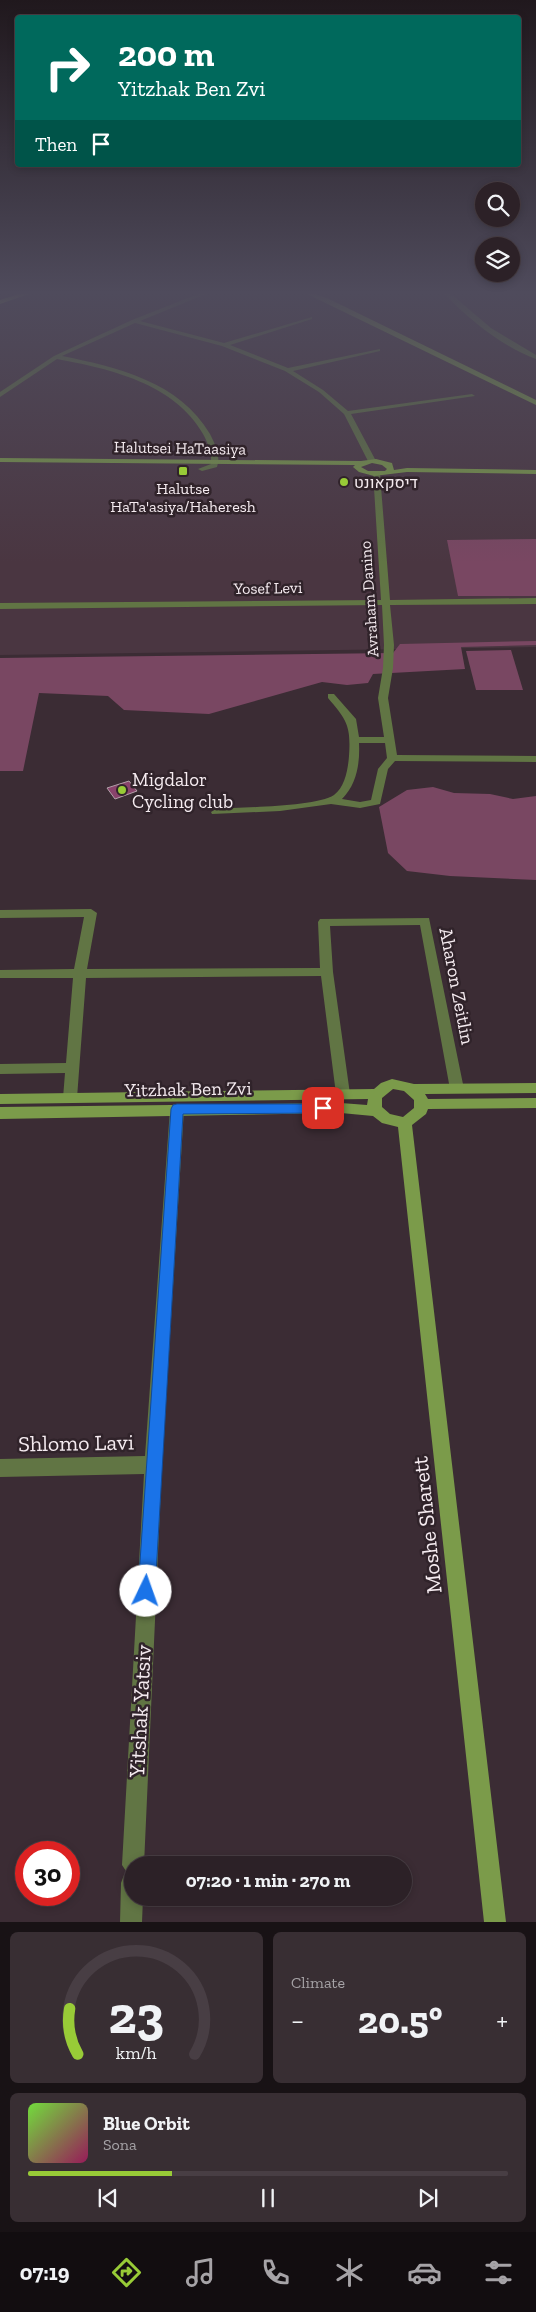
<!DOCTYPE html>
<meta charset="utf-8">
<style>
:root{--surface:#2c2127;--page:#382e33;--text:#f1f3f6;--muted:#a6a3a7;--line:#483e44;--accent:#98cb37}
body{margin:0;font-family:"Zilla Slab",Heebo,serif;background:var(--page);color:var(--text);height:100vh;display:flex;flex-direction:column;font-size:19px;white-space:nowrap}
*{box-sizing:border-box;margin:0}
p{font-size:16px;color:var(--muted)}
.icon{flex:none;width:28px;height:28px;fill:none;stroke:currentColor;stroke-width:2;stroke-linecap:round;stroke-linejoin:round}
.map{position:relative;height:1922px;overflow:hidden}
.sheet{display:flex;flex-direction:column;gap:10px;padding:10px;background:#181215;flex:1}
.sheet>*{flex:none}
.top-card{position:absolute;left:15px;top:15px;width:506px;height:152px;border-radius:5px;box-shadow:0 2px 8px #0003,0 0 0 1px var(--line);background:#00695c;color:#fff;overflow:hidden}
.controls{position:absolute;left:475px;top:182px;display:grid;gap:10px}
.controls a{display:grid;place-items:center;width:45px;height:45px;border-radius:50%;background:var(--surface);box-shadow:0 2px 8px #0003,0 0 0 1px var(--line);font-size:25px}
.speed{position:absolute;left:15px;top:1841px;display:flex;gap:10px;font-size:25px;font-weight:700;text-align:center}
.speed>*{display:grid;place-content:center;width:65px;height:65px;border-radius:50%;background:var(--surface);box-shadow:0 2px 8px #0003,0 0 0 1px var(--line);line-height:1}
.speed .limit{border:8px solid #d22;background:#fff;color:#111}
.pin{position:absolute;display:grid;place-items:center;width:42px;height:42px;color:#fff;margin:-21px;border-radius:10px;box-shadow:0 2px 8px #0006}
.me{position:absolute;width:55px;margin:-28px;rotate:3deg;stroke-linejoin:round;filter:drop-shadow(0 0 4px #0008)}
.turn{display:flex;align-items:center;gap:18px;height:105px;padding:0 20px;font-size:22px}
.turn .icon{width:65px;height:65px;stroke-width:2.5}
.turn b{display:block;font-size:35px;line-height:42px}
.then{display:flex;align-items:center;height:48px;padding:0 20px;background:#0003;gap:10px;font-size:19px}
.big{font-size:38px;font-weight:700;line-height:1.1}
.sheet .card{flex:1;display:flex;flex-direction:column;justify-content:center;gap:8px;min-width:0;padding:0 18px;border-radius:8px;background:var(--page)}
.sheet .dial{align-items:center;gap:0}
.dial svg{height:130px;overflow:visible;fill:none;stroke:var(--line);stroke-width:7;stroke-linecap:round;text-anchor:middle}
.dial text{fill:var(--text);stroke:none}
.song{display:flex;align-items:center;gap:15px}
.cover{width:60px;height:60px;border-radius:8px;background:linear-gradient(135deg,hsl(100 70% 55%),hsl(330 70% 35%))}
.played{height:5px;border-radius:2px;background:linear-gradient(90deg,var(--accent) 30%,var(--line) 30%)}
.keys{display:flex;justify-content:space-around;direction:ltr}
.heat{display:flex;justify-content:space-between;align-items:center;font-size:28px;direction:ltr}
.sheet .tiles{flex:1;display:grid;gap:10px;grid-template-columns:1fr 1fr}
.card:last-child{grid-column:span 2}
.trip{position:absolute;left:124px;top:1856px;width:288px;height:50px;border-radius:25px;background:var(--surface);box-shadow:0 2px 8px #0003,0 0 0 1px var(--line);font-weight:700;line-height:50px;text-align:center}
.dock{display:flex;height:80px;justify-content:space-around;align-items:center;background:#120d10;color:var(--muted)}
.dock .icon{width:35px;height:35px}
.dock .on{color:var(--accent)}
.dock b{font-size:22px;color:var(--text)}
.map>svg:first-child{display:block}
.built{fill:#4a3641}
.green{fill:#794762}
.building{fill:#89436b;stroke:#b2a0a9}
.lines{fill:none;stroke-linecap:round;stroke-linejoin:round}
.street{fill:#617544;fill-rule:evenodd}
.secondary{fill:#7b9b4a;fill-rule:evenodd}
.highway{fill:#a1d24e;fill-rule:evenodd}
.route{fill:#1a73e8;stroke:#114b97}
.poi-dot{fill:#98cb37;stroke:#30232a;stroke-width:2}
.labels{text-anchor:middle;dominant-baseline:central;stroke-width:5;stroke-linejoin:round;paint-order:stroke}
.far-street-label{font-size:16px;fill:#f5ebf0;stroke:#30232a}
.far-poi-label{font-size:16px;fill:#f5ebf0;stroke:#30232a;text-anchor:start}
.poi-label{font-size:19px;fill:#f5ebf0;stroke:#30232a;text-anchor:start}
.street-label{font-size:19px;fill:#f5ebf0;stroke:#30232a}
.near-street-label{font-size:22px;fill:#f5ebf0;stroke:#30232a}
</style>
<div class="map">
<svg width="536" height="1922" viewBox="0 0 536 1922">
<rect width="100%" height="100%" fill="#3b2c34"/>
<!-- built -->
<path class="built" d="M 0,294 L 536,294 L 536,647 L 0,655 Z"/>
<!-- green -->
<g class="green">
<path d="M 536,539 L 536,596 L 458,596 L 447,540 Z"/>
<path d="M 536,641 L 536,645 L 461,647 L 465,669 L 373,674 L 368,683 L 347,685 L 322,682 L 209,714 L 124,710 L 108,696 L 39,693 L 23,771 L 0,771 L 0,658 L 393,653 L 400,644 Z"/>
<path d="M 511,650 L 523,690 L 476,690 L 466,651 Z"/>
<path d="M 433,787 L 454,793 L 490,794 L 513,799 L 536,796 L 536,880 L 450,876 L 407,871 L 388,853 L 379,807 L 407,790 Z"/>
</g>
<!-- building -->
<path class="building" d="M 129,781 L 137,791 L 115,799 L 107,788 Z"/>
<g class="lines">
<!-- street -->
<g class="street">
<path d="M 198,294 L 206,294 L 140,321 L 224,343 L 312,317 L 312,319 L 230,345 L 288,368 L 380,349 L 380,351 L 293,371 L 323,390 L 348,411 L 472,394 L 475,396 L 351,414 L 376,461 L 372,463 L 368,461 L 344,414 L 319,392 L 285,371 L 222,346 L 135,323 L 62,356 C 117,367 180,382 210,434 C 215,444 221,456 217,467 L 202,471 L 198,469 L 211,464 C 212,453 208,443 203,434 C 174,383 110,369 57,359 L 0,397 L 0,392 L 54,356 L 132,320 Z"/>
<path d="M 445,294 L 451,294 L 491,328 L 536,355 L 536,359 C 503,347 469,320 445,294 Z"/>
<path d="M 373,472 L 380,474 L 390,600 L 536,598 L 536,604 L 390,605 L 394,645 L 393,668 L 388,698 L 397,755 L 536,756 L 536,762 L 395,761 L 388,769 L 380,804 L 360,808 L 331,804 L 280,811 L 212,814 L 211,812 L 216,809 C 241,807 316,807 334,795 C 345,787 348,769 349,756 C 351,726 347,720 328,698 L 328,694 L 334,694 L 356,719 L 359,737 L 384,737 L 378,698 L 383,668 L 384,645 L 382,605 L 0,609 L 0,603 L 381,600 ZM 359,743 L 385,743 L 387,758 L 378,769 L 371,800 L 360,802 L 342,799 C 357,784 360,763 359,743 Z"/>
<path d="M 91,909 L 97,913 L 87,969 L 320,968 L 318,922 L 320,919 L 429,918 L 464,1089 L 462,1093 L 452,1093 L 450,1089 L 420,925 L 330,926 L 333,972 L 350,1094 L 348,1098 L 343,1099 L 338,1098 L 336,1094 L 321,976 L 86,978 L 77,1098 L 75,1102 L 70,1103 L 65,1102 L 63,1098 L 65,1073 L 0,1074 L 0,1064 L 66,1063 L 73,978 L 0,978 L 0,970 L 74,969 L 84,917 L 0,918 L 0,910 Z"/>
<path d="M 177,1104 L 182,1105 L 184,1109 L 162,1465 L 144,1865 L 132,1865 L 132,1898 L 143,1898 L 142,1922 L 120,1922 L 121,1883 L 124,1875 L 128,1874 L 122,1865 L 144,1474 L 0,1477 L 0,1459 L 145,1456 L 170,1109 L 172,1105 Z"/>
</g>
<!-- secondary -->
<g class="secondary">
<path d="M 307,294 L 315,294 L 329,299 L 536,400 L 536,405 Z"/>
<path d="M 0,458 L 361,461 L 376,459 L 392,463 L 394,470 L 407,468 L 536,470 L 536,474 L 407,472 L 374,476 L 359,472 L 353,467 L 355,465 L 0,462 ZM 372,463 L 382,465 L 387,469 L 385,471 L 368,471 L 361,467 Z"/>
<path d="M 392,1079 L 414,1084 L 536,1083 L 536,1093 L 425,1094 L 428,1099 L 536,1098 L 536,1108 L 428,1109 L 426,1114 L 412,1125 L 506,1922 L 484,1922 L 398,1127 L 382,1123 L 373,1116 L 341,1113 L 0,1119 L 0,1107 L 341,1103 L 367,1105 L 368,1099 L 0,1104 L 0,1094 L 374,1089 L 381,1083 ZM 393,1089 L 404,1091 L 414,1100 L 414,1108 L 403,1117 L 390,1114 L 382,1107 L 382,1098 Z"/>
</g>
<!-- highway -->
<path class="highway" d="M 19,294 L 29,294 L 0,304 L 0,300 Z"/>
</g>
<!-- sky -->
<linearGradient id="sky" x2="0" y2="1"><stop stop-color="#20181d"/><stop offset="0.52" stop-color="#4f4b5c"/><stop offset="1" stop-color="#4f4b5c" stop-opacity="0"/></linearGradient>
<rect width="536" height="563" fill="url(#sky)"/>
<!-- route -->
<path class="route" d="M 177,1104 L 323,1104 L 328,1105 L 329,1108 L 328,1112 L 323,1113 L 183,1114 L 155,1591 L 152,1598 L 146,1600 L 140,1598 L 138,1591 L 171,1109 L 173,1105 Z"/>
<!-- markers -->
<g class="poi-dot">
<rect x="178" y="466" width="10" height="10" rx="2.5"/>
<circle cx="344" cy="482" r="5"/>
<circle cx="122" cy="790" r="5"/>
</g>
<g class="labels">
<!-- far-street labels -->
<g class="far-street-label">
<text transform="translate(180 448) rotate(1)">Halutsei HaTaasiya</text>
<text transform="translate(268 588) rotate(-1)">Yosef Levi</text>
<text transform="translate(369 599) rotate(-94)">Avraham Danino</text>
</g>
<!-- far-poi labels -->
<g class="far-poi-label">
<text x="354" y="482">דיסקאונט</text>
<text x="183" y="488" text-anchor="middle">Halutse<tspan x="183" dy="18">HaTa'asiya/Haheresh</tspan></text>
</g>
<!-- poi labels -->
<g class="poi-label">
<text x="132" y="779">Migdalor<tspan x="132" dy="22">Cycling club</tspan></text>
</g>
<!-- street labels -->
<g class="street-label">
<text transform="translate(457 986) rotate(79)">Aharon Zeitlin</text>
<text transform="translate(188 1089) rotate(-1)">Yitzhak Ben Zvi</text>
</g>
<!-- near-street labels -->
<g class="near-street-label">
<text transform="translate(76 1443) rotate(-1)">Shlomo Lavi</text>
<text transform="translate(427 1525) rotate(-96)">Moshe Sharett</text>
<text transform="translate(140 1711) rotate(-87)">Yitshak Yatsiv</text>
</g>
</g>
</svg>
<div class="controls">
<a><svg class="icon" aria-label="search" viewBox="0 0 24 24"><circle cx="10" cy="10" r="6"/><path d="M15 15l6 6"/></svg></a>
<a><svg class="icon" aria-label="layers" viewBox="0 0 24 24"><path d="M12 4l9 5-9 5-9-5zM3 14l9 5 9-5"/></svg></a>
</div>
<div class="speed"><div class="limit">30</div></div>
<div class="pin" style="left:323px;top:1108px;background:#d93025"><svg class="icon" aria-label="arrive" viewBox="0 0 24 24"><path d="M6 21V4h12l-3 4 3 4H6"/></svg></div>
<svg class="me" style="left:146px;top:1591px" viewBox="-20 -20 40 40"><circle r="19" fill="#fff"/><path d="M0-13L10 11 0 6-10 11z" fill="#1a73e8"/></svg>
<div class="trip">07:20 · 1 min · 270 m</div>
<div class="top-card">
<div class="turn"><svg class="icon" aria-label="right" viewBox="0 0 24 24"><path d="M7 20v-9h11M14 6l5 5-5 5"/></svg><div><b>200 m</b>Yitzhak Ben Zvi</div></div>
<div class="then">Then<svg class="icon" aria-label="arrive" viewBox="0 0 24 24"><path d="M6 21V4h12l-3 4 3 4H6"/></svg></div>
</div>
</div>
<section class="sheet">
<div class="tiles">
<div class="card dial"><svg viewBox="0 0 100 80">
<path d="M14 69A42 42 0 1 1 86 69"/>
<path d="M14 69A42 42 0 0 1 9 41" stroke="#98cb37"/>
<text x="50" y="56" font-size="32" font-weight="700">23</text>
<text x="50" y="72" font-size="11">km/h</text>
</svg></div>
<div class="card"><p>Climate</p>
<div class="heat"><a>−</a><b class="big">20.5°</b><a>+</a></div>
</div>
<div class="card">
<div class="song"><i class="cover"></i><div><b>Blue Orbit</b><p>Sona</p></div></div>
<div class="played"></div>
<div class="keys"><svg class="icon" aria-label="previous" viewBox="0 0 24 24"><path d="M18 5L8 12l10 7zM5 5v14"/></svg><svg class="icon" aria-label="pause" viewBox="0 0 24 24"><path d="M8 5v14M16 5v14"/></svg><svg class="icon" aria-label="next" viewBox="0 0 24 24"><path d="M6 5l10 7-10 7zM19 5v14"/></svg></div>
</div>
</div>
</section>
<nav class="dock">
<b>07:19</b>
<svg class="icon on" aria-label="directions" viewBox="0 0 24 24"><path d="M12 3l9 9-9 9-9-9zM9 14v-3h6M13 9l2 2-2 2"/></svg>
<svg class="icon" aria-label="music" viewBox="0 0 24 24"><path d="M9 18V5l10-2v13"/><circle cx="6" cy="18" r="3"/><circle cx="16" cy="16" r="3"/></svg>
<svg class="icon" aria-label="phone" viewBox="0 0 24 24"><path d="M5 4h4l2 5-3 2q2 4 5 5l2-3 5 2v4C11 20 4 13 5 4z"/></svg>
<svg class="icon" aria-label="climate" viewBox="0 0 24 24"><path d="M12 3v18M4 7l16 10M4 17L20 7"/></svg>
<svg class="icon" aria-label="car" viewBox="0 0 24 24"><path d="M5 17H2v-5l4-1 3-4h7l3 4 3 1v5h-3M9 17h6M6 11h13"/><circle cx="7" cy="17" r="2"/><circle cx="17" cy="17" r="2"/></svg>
<svg class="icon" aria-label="filters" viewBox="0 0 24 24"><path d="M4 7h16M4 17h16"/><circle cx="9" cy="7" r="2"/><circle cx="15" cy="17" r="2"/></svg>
</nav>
